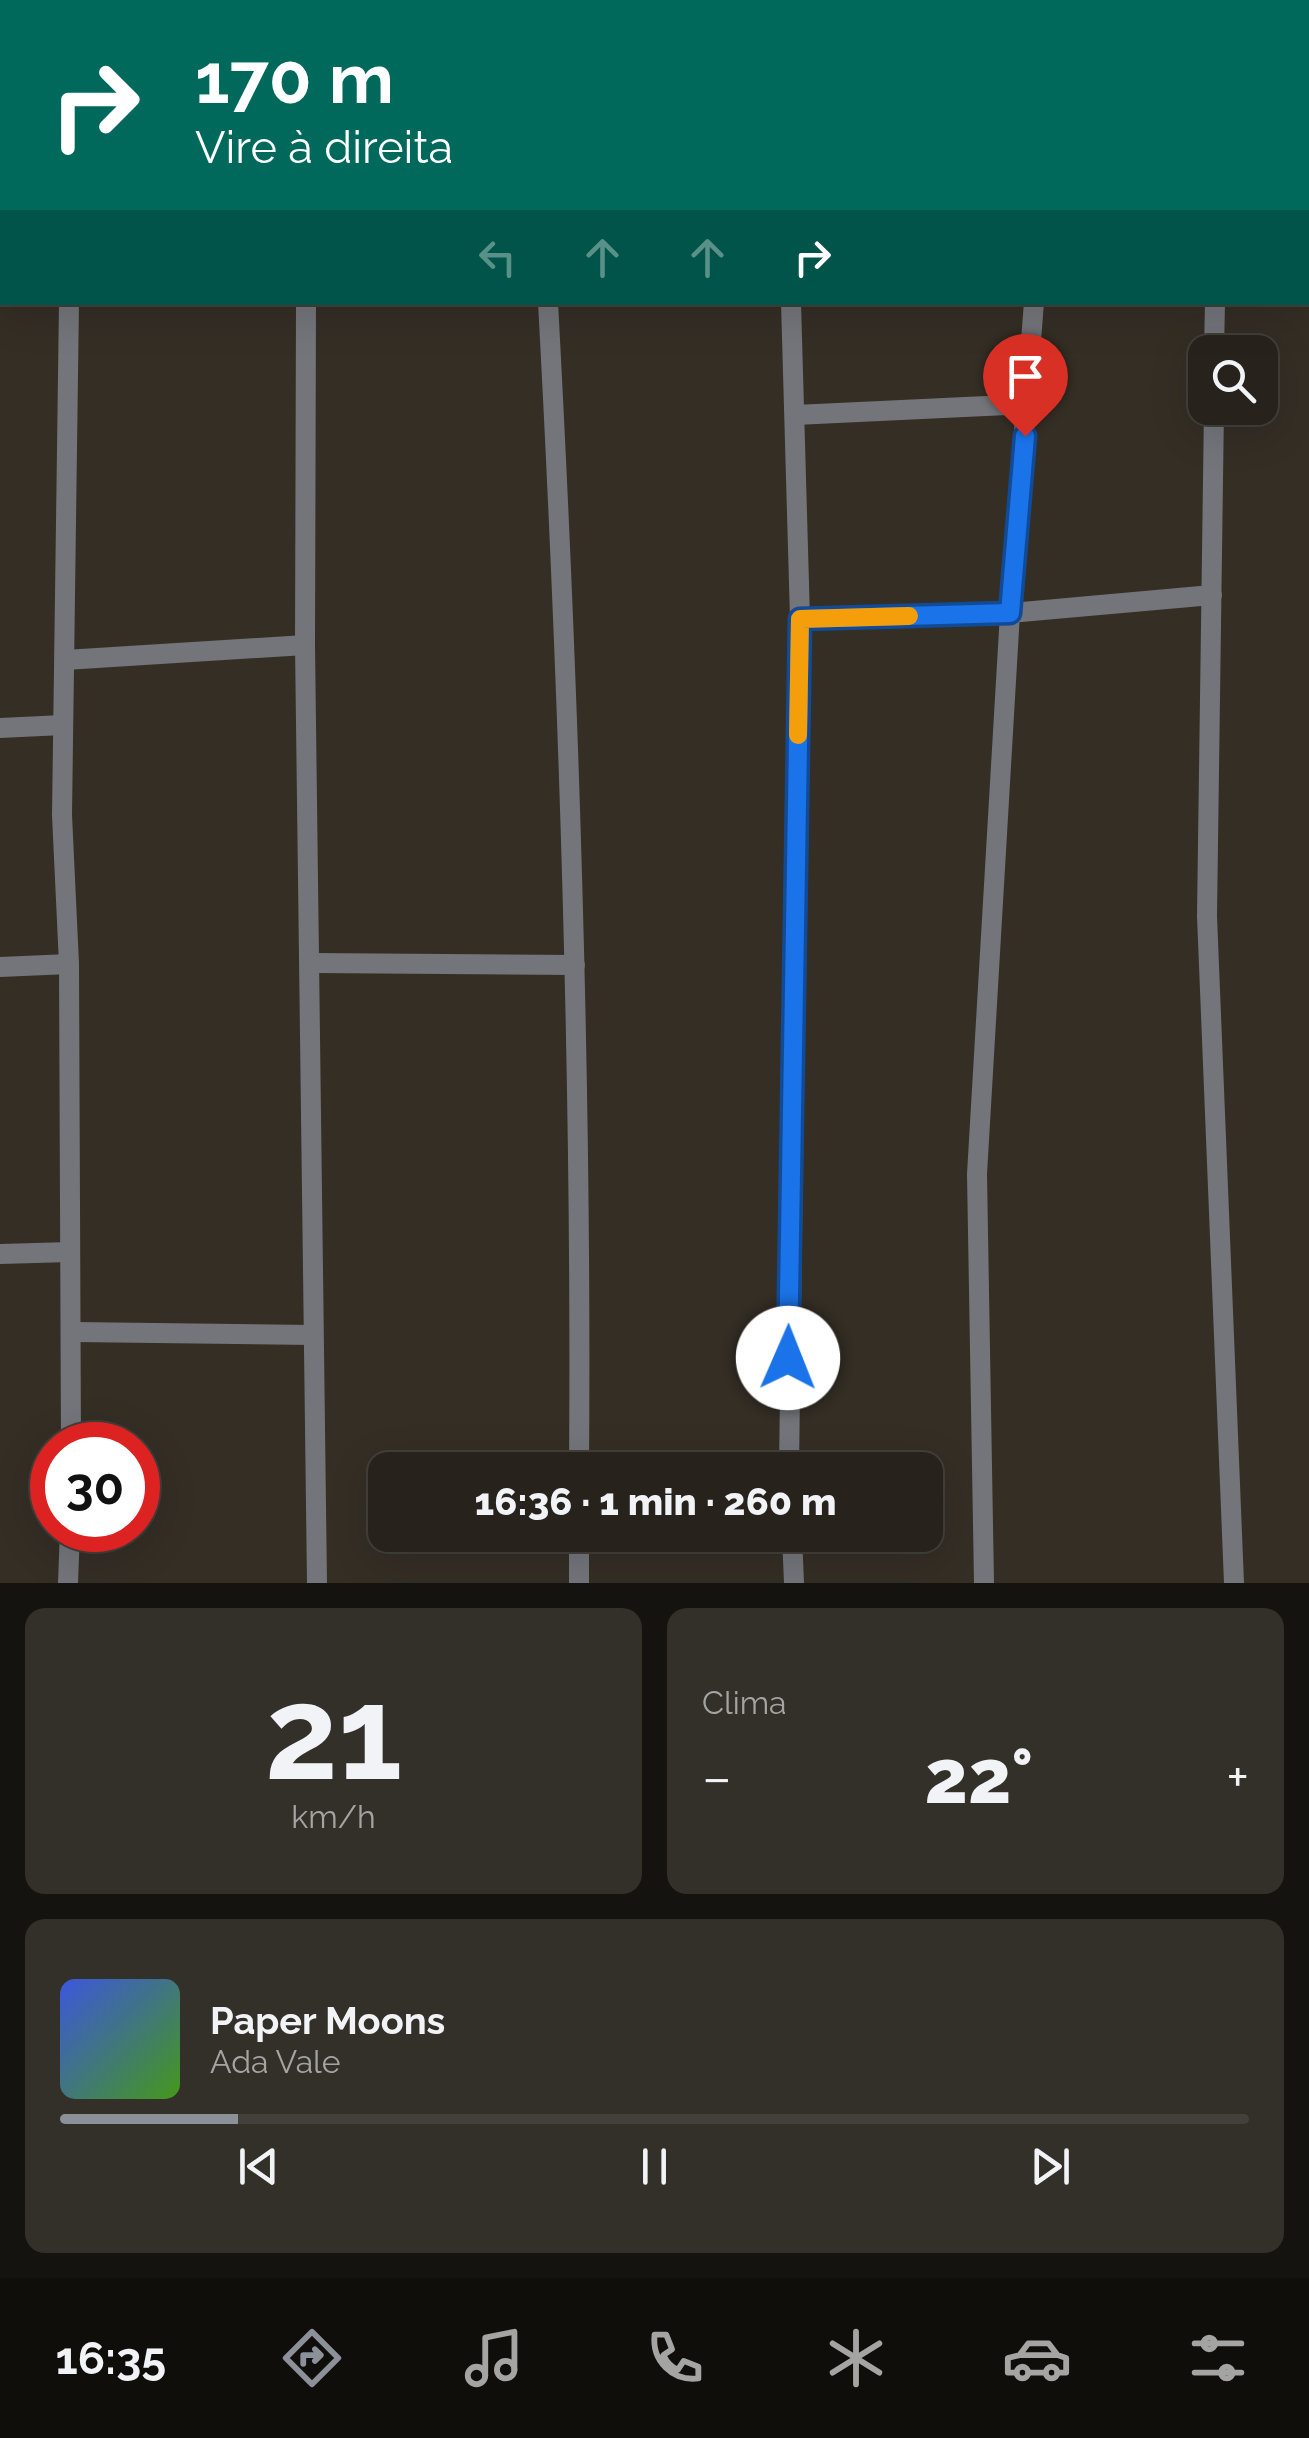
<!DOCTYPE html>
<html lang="pt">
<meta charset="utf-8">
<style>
:root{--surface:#27221c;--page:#332f29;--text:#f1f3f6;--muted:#a4a4a3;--line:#433f3b;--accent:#8c9099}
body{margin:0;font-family:Raleway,sans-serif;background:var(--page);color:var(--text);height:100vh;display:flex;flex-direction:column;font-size:38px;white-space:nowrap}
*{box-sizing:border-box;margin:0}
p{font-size:32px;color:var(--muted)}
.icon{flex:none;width:55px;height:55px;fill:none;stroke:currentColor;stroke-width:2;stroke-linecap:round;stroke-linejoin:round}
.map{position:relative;height:1583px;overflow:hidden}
.panel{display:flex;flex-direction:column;gap:25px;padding:25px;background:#15130f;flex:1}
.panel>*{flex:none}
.guide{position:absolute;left:0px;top:0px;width:1310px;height:305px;box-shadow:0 10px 40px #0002,0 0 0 2px var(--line);background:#00695c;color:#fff;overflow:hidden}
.fabs{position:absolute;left:1188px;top:335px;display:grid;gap:20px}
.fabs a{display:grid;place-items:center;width:90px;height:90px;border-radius:20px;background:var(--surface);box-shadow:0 10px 40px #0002,0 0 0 2px var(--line);font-size:50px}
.speed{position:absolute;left:30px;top:1422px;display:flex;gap:20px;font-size:50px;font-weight:700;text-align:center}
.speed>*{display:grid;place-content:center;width:130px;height:130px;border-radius:50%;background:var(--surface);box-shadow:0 10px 40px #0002,0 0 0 2px var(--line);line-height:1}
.speed .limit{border:15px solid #d22;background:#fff;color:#111}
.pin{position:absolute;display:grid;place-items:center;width:85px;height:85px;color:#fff;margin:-102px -42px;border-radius:50% 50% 50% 0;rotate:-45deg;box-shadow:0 0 10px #0007}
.pin .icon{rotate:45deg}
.me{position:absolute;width:110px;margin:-55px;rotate:1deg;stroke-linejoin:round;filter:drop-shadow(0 0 8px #0008)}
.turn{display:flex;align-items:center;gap:35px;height:210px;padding:0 30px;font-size:45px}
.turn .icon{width:130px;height:130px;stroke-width:2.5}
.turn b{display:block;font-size:70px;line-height:85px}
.lanes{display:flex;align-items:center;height:95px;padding:0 30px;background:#0003;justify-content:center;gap:50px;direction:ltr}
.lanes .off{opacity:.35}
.big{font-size:75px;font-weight:800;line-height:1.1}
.panel .widget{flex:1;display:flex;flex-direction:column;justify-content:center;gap:15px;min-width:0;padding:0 35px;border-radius:20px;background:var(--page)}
.panel .dial{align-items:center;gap:0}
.dial b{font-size:130px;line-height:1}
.song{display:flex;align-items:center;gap:30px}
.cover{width:120px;height:120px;border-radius:15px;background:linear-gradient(135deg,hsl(230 70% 55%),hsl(100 70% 35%))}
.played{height:10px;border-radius:5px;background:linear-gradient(90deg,var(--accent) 15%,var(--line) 15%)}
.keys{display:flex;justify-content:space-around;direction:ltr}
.heat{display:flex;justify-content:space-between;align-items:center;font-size:55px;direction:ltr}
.panel .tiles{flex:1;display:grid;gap:25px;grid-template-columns:1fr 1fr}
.widget:last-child{grid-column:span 2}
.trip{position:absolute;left:368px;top:1452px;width:575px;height:100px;border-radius:20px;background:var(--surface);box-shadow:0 10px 40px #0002,0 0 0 2px var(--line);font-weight:800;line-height:100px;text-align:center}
.tabs{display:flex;height:160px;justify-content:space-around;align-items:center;background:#100e0b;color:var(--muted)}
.tabs .icon{width:70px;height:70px}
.tabs .selected{color:var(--accent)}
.tabs b{font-size:45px;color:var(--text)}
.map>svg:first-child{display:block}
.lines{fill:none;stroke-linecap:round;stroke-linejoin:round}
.minor{stroke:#73757a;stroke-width:20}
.route-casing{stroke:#114b97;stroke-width:25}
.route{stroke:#1a73e8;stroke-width:18}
.slow{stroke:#f59e0b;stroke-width:18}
</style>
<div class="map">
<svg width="1309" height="1583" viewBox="0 0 1309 1583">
<rect width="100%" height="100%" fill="#342e25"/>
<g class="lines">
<!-- minor -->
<g class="minor">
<path d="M 70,0 L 70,2"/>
<path d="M 783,0 L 783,2"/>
<path d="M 1040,0 L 1040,2"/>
<path d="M 1216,0 L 1216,2"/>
<path d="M 307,2 L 307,0"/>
<path d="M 548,2 L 548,0"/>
<path d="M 0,154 L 2,154"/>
<path d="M 69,302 L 62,815 L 69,964 L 71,1445"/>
<path d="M 306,302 L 305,645 L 317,1583"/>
<path d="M 548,302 C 569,692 582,1080 579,1470"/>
<path d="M 1214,352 L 1215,302"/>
<path d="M 1214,408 L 1207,916 L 1234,1583"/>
<path d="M 795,415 L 1027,404"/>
<path d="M 800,619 L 1010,613 L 1212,595"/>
<path d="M 65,660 L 305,645"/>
<path d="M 0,728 L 63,725"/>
<path d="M 312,963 L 575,965"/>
<path d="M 0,967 L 69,964"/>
<path d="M 0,1254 L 70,1252"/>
<path d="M 74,1332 L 313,1335"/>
<path d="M 789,1470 L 800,619 L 791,302"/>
<path d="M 792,1535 L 794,1583"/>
<path d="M 68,1583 L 70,1530"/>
<path d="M 579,1583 L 579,1535"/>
<path d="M 984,1583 L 977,1174 L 1010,613 L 1034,302"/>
</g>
</g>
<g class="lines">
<!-- route casing -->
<g class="route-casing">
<path id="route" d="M 788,1358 L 800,619 L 1010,613 L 1025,436"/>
</g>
<!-- route -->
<use href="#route" class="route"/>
<!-- slow -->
<path class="slow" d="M 798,735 L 800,619 L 909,616"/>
</g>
</svg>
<div class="fabs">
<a><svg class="icon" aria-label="search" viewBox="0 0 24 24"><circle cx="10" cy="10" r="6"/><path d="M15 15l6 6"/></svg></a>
</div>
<div class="speed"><div class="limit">30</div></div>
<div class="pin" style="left:1025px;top:436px;background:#d93025"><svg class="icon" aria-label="arrive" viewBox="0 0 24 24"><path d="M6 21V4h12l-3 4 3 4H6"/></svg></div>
<svg class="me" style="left:788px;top:1358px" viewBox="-20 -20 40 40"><circle r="19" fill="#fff"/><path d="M0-13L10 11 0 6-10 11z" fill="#1a73e8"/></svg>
<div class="trip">16:36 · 1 min · 260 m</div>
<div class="guide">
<div class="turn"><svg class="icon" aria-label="right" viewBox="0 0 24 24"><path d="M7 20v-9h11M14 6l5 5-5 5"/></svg><div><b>170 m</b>Vire à direita</div></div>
<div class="lanes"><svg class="icon off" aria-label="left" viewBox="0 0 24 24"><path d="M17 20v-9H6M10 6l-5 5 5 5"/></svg><svg class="icon off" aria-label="ahead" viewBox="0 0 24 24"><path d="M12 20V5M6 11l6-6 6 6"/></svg><svg class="icon off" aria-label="ahead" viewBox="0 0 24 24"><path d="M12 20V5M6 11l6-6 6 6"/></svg><svg class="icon" aria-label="right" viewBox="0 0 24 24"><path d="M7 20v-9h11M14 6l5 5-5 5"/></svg></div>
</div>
</div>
<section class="panel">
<div class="tiles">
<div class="widget dial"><b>21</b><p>km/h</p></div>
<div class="widget"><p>Clima</p>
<div class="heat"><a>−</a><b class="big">22°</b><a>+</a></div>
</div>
<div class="widget">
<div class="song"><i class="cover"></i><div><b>Paper Moons</b><p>Ada Vale</p></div></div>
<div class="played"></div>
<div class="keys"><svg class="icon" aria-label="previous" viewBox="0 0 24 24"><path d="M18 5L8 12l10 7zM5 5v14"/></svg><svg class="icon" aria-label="pause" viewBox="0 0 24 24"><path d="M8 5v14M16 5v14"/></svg><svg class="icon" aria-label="next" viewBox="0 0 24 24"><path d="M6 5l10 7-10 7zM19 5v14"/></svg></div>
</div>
</div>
</section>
<nav class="tabs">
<b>16:35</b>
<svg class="icon selected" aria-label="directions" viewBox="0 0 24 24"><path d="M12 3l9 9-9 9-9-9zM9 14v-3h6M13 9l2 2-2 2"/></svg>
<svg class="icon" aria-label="music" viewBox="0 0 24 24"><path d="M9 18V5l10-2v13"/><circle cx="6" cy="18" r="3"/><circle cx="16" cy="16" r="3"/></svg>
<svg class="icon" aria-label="phone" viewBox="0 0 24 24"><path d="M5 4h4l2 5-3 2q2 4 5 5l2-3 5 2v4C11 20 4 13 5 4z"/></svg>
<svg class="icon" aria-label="climate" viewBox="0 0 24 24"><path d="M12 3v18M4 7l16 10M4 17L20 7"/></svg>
<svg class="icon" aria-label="car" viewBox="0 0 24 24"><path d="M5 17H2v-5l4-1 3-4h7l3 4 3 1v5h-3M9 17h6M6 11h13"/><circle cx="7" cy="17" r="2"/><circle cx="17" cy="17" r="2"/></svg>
<svg class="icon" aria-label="filters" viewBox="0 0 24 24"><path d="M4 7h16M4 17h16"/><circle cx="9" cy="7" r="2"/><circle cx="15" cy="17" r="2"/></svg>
</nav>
